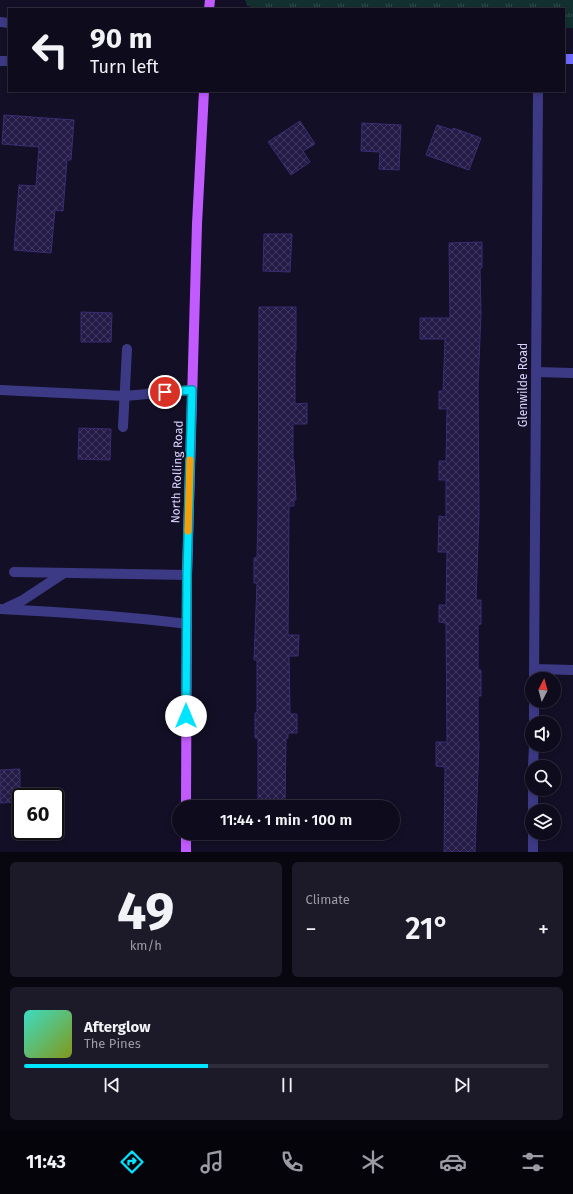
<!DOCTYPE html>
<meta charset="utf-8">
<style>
:root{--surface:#0e0b1c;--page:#1c1929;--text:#f1f3f6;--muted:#9b9ba3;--line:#2e2b3b;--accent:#00e5ff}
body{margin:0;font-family:"Fira Sans",sans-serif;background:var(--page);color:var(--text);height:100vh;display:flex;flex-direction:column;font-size:15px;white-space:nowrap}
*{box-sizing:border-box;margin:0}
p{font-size:13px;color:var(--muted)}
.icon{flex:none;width:22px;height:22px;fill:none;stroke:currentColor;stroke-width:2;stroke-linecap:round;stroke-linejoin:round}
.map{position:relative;height:852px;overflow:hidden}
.details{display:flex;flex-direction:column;gap:10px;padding:10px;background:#08060f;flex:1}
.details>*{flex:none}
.hud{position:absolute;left:8px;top:8px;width:557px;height:84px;border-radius:0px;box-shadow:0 2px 6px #0003,0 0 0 1px var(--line);background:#0e0b1c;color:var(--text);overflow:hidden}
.needle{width:26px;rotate:6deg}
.tools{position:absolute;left:525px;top:672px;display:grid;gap:8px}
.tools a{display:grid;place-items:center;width:36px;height:36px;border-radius:50%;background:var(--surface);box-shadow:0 2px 6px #0003,0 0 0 1px var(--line);font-size:20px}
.speed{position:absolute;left:12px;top:788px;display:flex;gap:8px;font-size:20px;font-weight:700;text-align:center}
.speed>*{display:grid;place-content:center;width:52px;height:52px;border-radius:50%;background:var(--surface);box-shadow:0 2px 6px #0003,0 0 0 1px var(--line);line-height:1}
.speed .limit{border:2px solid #111;border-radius:6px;background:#fff;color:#111}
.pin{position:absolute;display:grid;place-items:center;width:34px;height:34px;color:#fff;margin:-17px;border:2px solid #fff;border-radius:50%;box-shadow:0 1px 4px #0007}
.me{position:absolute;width:44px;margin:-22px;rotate:0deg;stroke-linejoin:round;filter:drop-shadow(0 0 3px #0008)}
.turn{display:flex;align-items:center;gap:14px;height:84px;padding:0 16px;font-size:18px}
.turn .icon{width:52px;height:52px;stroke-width:2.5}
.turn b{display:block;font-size:28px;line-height:34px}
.big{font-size:30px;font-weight:600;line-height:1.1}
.details .tile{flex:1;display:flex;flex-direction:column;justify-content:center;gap:6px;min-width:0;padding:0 14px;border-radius:6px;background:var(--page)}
.details .dial{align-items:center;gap:0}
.dial b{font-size:52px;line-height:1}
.song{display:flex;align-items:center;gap:12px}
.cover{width:48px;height:48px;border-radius:6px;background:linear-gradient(135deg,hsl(170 70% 55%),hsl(70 70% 35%))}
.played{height:4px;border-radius:2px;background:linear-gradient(90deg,var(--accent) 35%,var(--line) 35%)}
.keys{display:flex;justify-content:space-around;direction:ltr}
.heat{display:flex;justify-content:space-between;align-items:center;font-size:22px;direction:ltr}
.details .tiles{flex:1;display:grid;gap:10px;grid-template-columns:1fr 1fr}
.tile:last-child{grid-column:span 2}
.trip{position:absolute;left:172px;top:800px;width:228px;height:40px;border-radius:20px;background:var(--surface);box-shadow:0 2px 6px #0003,0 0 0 1px var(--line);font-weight:600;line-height:40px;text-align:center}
.dock{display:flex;height:64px;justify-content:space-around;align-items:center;background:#06040b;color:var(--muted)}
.dock .icon{width:28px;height:28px}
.dock .on{color:var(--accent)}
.dock b{font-size:18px;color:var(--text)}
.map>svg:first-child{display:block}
.grass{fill:url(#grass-tufts)}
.building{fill:url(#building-cross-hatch);stroke:#3b2d73}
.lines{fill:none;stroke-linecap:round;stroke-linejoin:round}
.service{stroke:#3d3a85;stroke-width:10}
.minor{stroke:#3d3a85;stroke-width:10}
.tertiary{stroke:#3d3a85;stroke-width:10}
.secondary{stroke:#6f6bff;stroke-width:10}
.primary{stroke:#c25bff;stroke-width:10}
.route-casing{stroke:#0095a6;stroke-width:10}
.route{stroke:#00e5ff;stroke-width:7}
.slow{stroke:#f59e0b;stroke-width:7}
.labels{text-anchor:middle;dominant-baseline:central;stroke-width:4;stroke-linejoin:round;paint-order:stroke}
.street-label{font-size:12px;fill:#d9d4ff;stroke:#130f26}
</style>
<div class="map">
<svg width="573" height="852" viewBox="0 0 573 852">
<defs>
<pattern id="grass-tufts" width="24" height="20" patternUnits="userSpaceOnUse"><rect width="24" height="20" fill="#12302f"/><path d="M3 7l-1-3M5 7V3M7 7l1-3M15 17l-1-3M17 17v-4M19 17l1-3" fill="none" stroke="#344d4e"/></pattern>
<pattern id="building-cross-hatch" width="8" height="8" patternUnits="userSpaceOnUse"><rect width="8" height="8" fill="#241b47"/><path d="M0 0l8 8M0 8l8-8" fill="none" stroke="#433b63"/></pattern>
</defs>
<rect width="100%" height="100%" fill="#130f26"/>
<!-- grass -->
<path class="grass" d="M 245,0 L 573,0 L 573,28 L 564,28 L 564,9 L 255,9 L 247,5 Z"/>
<!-- building -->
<g class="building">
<path d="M 4,115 L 74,120 L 71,160 L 67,160 L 63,211 L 55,210 L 51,253 L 14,250 L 19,185 L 36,186 L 39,147 L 2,144 Z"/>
<path d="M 300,121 L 315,144 L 303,151 L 310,162 L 291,175 L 268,142 Z"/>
<path d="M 362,123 L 401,125 L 399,170 L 379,169 L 380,152 L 361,151 Z"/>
<path d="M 437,125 L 452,130 L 453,128 L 481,138 L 469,170 L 426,155 Z"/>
<path d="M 264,234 L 292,234 L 290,272 L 263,271 Z"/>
<path d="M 482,242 L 482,268 L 480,268 L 481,314 L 478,385 L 479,514 L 476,600 L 481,600 L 481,624 L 478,625 L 478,670 L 481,670 L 481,696 L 478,696 L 478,742 L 479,742 L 475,852 L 444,852 L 445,767 L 436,766 L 436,742 L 447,742 L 446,623 L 439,622 L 439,605 L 446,605 L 447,552 L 438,552 L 439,516 L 446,517 L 446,480 L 439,480 L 439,461 L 446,461 L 447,409 L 439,409 L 439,391 L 443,391 L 445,339 L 420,339 L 420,318 L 450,318 L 449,243 Z"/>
<path d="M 259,307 L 296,307 L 296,351 L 295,351 L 295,404 L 307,403 L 307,424 L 293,424 L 293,460 L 294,460 L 296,500 L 294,500 L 294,506 L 289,506 L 288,635 L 299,635 L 298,656 L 289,656 L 290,714 L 297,714 L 297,733 L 288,733 L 288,738 L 286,738 L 285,807 L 258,807 L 258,738 L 255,738 L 255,713 L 257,713 L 257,660 L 254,660 L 257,583 L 254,583 L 254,558 L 257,557 L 258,518 Z"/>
<path d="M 81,312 L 112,313 L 111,342 L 81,342 Z"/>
<path d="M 79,428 L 111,429 L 110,460 L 78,459 Z"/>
<path d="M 20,769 L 20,802 L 0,803 L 0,770 Z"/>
</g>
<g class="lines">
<!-- service -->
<g class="service">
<path d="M 0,390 L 125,396 L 192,390"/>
<path d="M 123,427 L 127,349"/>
<path d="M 14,572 L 187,575"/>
<path d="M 6,608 L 23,600 L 64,573"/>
<path d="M 0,609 C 62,612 125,616 187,624"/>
</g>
<!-- minor -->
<g class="minor">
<path d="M 536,372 L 573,373"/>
<path d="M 534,669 L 573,670"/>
<path d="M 534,679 L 538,91"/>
<path d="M 534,723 L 534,701"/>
<path d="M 533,767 L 534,745"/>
<path d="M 533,811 L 533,789"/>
<path d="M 533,852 L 533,833"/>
</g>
<!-- tertiary -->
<g class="tertiary">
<path d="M 0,22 L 9,23"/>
<path d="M 0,61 L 9,61"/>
</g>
<!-- secondary -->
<path class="secondary" d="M 564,59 L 573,59"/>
<!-- primary -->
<g class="primary">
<path d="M 209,9 L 210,0"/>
<path d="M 186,807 L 187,575 L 197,224 L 204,91"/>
<path d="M 186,852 L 186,833"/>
</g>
</g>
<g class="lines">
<!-- route casing -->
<g class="route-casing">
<path id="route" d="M 165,392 L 192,390 L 187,575 L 186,716"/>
</g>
<!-- route -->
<use href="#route" class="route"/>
<!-- slow -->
<path class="slow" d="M 188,531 L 190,460"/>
</g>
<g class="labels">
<!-- street labels -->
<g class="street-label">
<text transform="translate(523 385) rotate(-90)">Glenwilde Road</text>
<text transform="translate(177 472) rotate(-88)">North Rolling Road</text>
</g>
</g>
</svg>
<div class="tools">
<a><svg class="needle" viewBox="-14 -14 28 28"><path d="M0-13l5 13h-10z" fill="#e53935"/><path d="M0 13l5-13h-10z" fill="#9b9ba3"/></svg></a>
<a><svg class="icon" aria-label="sound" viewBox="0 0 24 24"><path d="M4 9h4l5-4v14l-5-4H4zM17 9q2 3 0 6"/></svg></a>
<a><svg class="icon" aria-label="search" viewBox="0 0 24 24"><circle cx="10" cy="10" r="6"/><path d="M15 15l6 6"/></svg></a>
<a><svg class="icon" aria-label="layers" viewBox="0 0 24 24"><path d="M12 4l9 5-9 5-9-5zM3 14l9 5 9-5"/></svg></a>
</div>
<div class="speed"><div class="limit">60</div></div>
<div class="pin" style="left:165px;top:392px;background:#d93025"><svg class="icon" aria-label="arrive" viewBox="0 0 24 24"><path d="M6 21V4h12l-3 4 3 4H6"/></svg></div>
<svg class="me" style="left:186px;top:716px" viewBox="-20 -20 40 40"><circle r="19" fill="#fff"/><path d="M0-13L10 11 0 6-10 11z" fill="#00e5ff"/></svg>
<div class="trip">11:44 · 1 min · 100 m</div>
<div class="hud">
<div class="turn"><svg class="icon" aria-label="left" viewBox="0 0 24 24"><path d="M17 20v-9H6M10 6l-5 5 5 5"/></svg><div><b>90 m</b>Turn left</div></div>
</div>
</div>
<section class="details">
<div class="tiles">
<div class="tile dial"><b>49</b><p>km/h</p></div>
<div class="tile"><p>Climate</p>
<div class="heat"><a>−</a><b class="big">21°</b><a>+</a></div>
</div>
<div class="tile">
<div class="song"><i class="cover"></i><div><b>Afterglow</b><p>The Pines</p></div></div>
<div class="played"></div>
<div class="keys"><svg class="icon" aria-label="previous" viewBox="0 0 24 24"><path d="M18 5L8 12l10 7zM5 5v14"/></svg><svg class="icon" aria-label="pause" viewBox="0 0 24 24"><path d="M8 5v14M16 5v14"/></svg><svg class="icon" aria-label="next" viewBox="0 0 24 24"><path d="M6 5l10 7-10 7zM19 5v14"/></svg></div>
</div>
</div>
</section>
<nav class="dock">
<b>11:43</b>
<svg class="icon on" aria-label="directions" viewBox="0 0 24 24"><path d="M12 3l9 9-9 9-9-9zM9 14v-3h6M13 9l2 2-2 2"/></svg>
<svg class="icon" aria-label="music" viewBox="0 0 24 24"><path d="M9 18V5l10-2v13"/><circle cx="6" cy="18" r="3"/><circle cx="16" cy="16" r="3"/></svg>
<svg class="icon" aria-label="phone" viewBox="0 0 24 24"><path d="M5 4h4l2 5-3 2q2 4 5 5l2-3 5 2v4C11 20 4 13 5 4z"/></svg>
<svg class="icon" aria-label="climate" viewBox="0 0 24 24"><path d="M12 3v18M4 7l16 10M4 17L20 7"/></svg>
<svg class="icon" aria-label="car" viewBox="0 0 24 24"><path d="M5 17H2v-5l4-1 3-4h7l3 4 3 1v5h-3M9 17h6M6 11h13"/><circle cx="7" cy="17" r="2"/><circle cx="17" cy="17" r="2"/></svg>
<svg class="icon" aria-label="filters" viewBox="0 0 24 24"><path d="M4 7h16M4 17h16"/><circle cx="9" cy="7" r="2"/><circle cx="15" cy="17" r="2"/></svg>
</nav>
